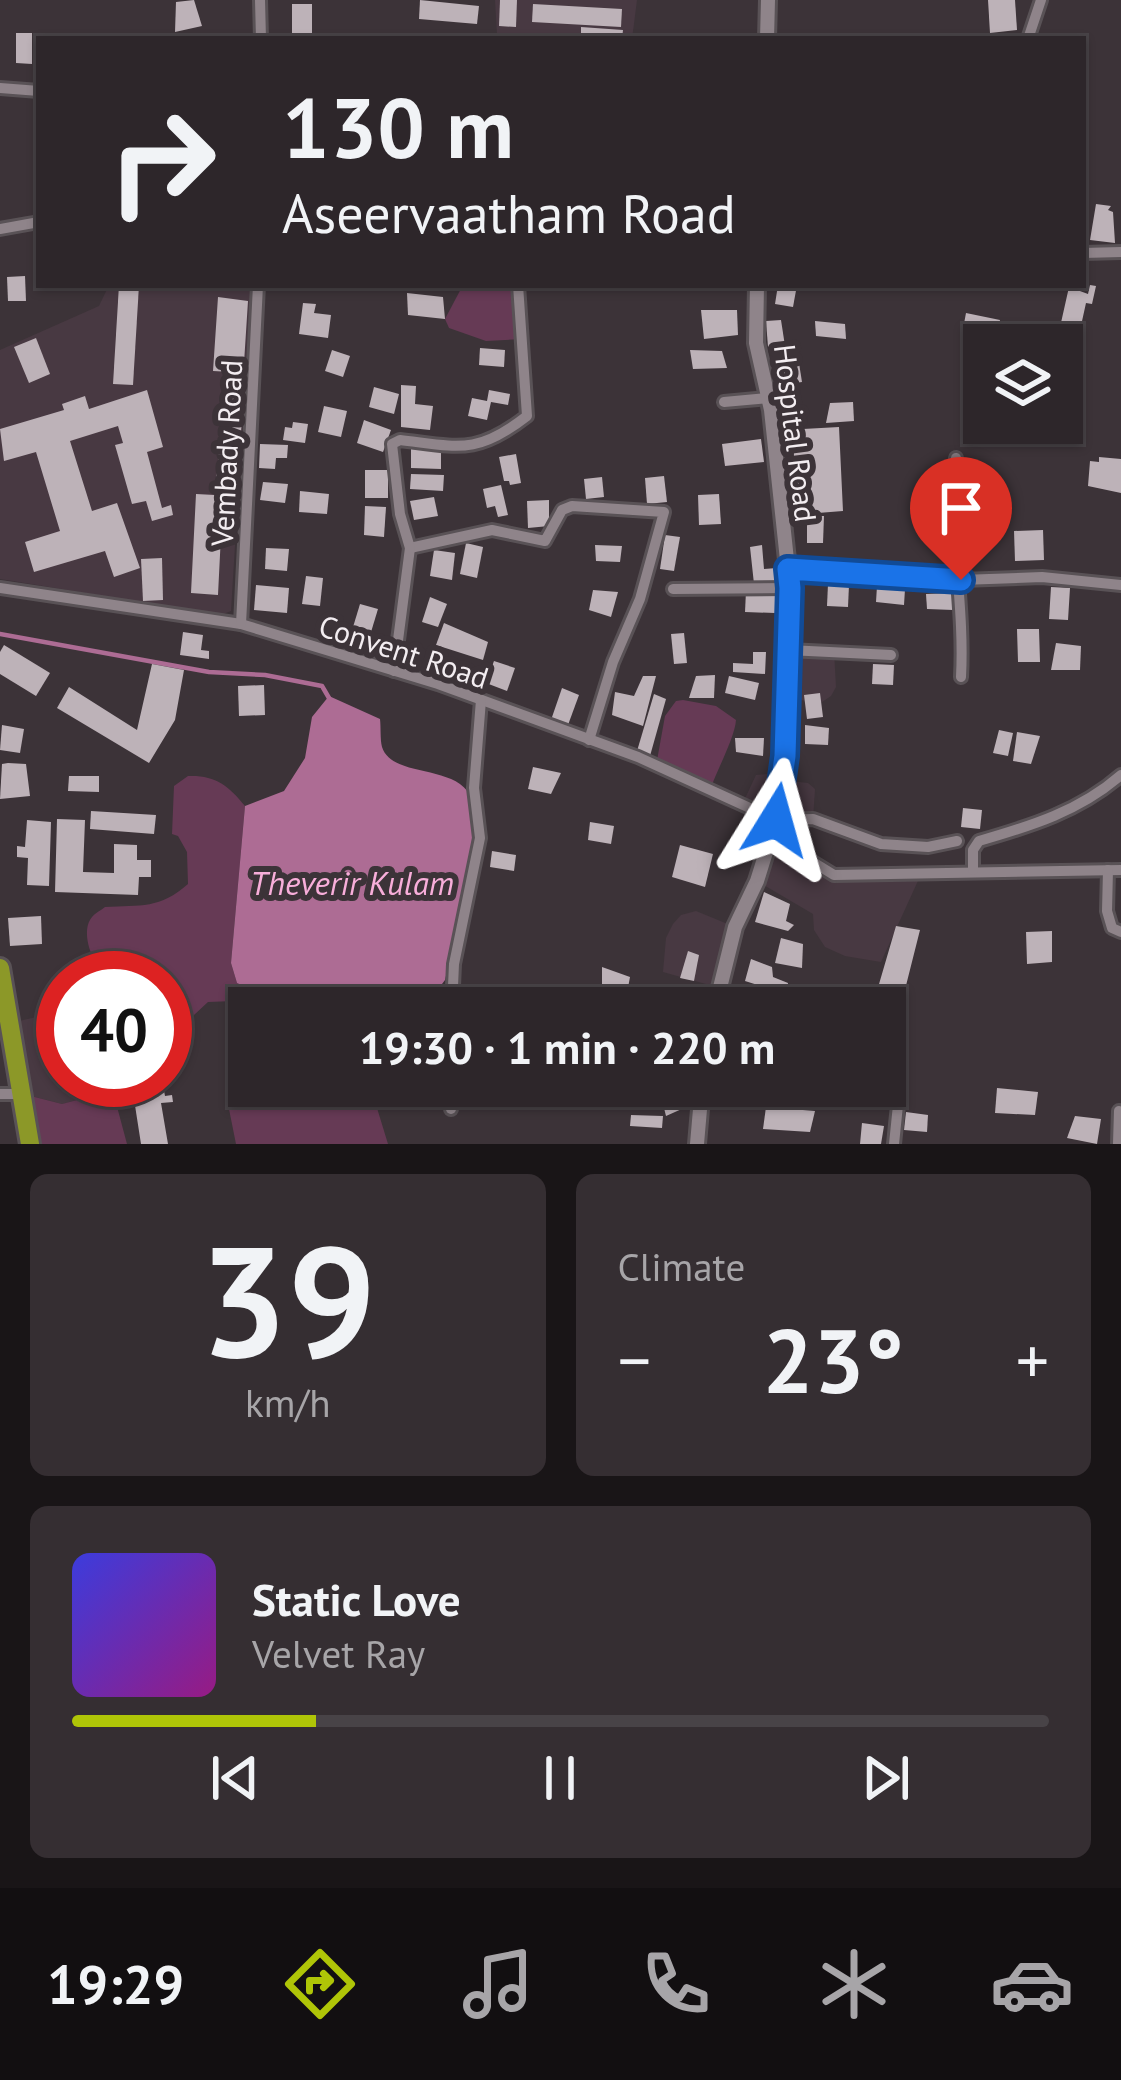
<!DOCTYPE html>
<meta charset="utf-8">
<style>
:root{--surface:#2d262a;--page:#352e32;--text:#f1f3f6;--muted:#a7a5a8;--line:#484347;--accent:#afc507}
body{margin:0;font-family:"PT Sans",sans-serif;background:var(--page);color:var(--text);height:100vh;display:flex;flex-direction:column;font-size:45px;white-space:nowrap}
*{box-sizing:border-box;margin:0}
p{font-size:39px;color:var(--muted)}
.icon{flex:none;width:66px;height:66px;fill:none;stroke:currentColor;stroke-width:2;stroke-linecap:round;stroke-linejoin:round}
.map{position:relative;height:1144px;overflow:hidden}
.drawer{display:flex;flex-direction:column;gap:30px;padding:30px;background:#191517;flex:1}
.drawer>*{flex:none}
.top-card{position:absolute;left:36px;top:36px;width:1050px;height:252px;border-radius:0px;box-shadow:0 3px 9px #0004,0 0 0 3px var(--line);background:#2d262a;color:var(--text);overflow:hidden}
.controls{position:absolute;left:963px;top:324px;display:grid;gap:24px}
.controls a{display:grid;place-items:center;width:120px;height:120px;border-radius:0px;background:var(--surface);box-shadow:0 3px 9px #0004,0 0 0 3px var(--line);font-size:60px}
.speed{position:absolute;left:36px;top:951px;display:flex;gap:24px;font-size:60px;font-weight:700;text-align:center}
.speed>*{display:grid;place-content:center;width:156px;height:156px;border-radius:50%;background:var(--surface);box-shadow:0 3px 9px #0004,0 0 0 3px var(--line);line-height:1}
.speed .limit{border:18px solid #d22;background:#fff;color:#111}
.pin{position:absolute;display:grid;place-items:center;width:102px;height:102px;color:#fff;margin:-123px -51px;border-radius:50% 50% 50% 0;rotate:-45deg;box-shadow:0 0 12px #0007}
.pin .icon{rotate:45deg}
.me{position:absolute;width:132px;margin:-66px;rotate:8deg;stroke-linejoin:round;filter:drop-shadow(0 0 9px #0008)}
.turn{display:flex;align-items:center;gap:42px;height:252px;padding:0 48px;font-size:54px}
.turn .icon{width:156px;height:156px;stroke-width:2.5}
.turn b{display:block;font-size:84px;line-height:102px}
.big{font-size:90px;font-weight:700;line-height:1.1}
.drawer .widget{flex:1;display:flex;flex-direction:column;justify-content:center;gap:18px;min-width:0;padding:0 42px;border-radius:18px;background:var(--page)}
.drawer .dial{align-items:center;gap:0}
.dial b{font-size:156px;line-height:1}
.song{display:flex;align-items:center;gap:36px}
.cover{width:144px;height:144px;border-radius:18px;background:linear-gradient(135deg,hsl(240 70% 55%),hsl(310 70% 35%))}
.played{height:12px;border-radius:6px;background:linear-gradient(90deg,var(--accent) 25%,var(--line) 25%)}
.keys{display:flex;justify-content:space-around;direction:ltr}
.heat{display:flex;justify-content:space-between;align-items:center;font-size:66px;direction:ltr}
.drawer .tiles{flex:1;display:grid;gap:30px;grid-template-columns:1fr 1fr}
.widget:last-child{grid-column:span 2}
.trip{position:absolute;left:228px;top:987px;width:678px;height:120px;border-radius:0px;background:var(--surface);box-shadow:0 3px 9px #0004,0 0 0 3px var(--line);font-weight:700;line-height:120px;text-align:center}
.dock{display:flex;height:192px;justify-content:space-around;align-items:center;background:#120f11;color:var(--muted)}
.dock .icon{width:84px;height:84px}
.dock .selected{color:var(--accent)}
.dock b{font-size:54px;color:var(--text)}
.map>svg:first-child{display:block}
.built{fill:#483942}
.green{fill:#663a55}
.water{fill:#ad6c94}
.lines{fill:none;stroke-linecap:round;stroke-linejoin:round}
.stream{stroke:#ad6c94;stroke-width:4.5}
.building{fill:#bdb2b8}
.minor-casing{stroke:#595256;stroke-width:16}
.tertiary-casing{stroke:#595256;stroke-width:20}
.trunk-casing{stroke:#595256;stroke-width:24}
.minor{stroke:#8f848a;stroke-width:10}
.tertiary{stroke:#8f848a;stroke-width:14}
.trunk{stroke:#8c9828;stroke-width:18}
.route-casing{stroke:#114b97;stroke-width:30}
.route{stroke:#1a73e8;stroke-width:21}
.labels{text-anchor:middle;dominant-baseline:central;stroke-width:12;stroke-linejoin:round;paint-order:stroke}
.street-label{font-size:30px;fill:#f3edf1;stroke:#3c3338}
.water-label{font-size:33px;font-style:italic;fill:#f8aeda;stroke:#3c3338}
</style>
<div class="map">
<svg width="1121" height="1144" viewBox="0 0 1121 1144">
<rect width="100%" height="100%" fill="#3c3338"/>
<!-- built -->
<g class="built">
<path d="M 495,0 L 637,0 L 632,39 L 542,39 L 497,34 Z"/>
<path d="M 109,285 L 251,285 L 231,611 L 221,615 L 0,579 L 0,350 L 99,306 Z"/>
<path d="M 788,650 L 834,651 L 836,687 L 831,696 L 822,702 L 787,699 Z"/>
<path d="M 768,774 L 781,780 L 808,783 L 815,789 L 813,819 L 777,820 L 795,851 L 834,875 L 922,872 L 881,962 L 845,956 L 825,947 L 814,930 L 813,914 L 757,881 L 776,820 L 742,805 L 756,775 Z"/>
<path d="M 696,911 L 735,927 L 720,988 L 663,972 L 666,938 L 673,924 L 681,915 Z"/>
<path d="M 63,1011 L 63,1080 L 87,1080 L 92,1096 L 62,1104 L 23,1094 L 10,1023 Z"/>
</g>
<!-- green -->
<g class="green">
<path d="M 463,285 L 518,285 L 522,339 L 486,341 L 449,328 L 445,319 Z"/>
<path d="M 683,700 L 716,706 L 736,720 C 735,737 717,770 710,790 L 656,766 L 665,716 L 676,701 Z"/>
<path d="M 188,776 C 215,775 228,785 245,806 L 231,963 L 237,983 L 256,992 L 382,999 L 381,1008 L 252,1008 L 254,992 L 234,1001 L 208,1002 L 167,1040 L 165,978 C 149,978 130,981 115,978 C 96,975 80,937 90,920 C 93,914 100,911 105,907 C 141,905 160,909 188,884 L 187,852 L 178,836 L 172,834 L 174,786 Z"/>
<path d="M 249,1019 L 249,1086 L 379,1086 L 377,1108 L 388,1144 L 236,1144 L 226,1094 C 244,1075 232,1058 238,1036 C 240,1029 245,1024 249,1019 Z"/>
<path d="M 23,1094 L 62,1104 L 92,1096 L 116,1103 L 127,1144 L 30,1144 Z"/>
</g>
<!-- water -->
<path class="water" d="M 329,696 L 380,719 C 381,727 380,739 382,747 C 392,778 453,764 470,795 C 489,831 455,939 445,980 L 436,992 L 382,999 L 256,992 L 237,983 L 231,963 L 245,806 L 284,791 L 305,758 L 312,717 Z"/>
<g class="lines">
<!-- stream -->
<path class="stream" d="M 0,634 L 209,672 L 265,675 L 322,686 L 329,698"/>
</g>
<!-- building -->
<g class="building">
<path d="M 194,0 L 202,26 L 175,32 L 176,2 Z"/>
<path d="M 420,0 L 479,6 L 477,24 L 419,19 Z"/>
<path d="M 500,0 L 517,0 L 516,27 L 499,26 Z"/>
<path d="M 988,0 L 1015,0 L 1017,30 L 990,33 Z"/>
<rect x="292" y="4" width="20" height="29"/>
<path d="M 533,4 L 622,9 L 621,27 L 532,22 Z"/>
<path d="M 581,27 L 623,30 L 622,39 L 581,39 Z"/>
<path d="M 16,33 L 32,33 L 32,64 L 16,63 Z"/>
<path d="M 1096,204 L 1111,206 L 1108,210 L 1113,212 L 1115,243 L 1090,240 Z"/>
<path d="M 25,276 L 26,301 L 8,301 L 7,277 Z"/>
<path d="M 119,285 L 139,285 L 133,385 L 113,384 Z"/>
<path d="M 778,285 L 797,285 L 793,307 L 775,304 Z"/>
<path d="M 1090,285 L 1096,286 L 1092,304 L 1086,303 L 1071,371 L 1062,369 L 1062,345 L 1056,345 L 1069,287 L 1088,294 Z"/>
<path d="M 407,293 L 443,297 L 445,319 L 408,315 Z"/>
<path d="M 218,297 L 248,301 L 244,363 L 232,362 L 231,372 L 213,371 Z"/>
<path d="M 303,303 L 316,304 L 314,313 L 331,315 L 328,338 L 299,334 Z"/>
<path d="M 701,310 L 737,310 L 738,335 L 704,339 Z"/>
<path d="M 966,313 L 1000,320 L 996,345 L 961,340 Z"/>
<path d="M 781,320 L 785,346 L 768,347 L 766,321 Z"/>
<path d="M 815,321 L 845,324 L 846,339 L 816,336 Z"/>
<path d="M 36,338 L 50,374 L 29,383 L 14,347 Z"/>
<path d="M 480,348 L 505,350 L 504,367 L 479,365 Z"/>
<path d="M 332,350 L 350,356 L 343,377 L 325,371 Z"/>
<path d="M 690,350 L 722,351 L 727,368 L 693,369 Z"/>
<path d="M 798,357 L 802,382 L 781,385 L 777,360 Z"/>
<path d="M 401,385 L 416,386 L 415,404 L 433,406 L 430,430 L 401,427 Z"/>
<path d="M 374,387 L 399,394 L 394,414 L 369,407 Z"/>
<path d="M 147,390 L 163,447 L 147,452 L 162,508 L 171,505 L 173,515 L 152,521 L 146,501 L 132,504 L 115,445 L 123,443 L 118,426 L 70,441 L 92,511 L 117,503 L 140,568 L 114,577 L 105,551 L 34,572 L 25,542 L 60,531 L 36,452 L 4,461 L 0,429 L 64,410 L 62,404 L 85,396 L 89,409 Z"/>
<path d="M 489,390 L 510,394 L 508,405 L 491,402 L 487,420 L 468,416 L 472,398 L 487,401 Z"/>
<path d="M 224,392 L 244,393 L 236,497 L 223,495 L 218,595 L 191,593 L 196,494 L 215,495 Z"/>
<path d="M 853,402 L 854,421 L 826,423 L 830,403 Z"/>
<path d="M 324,406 L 347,411 L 341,437 L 318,432 Z"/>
<path d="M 364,420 L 391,430 L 383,452 L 357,443 Z"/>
<path d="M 293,422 L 308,424 L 305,443 L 283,440 L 285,427 L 292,428 Z"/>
<path d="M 801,422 L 803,429 L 839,427 L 843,511 L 780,516 L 775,457 L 794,456 L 789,424 Z"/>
<path d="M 761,439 L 764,462 L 725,466 L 722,444 Z"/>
<path d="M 260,444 L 288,445 L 287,458 L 276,458 L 275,469 L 259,468 Z"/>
<path d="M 411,449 L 441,450 L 441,469 L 411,468 Z"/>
<path d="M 516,454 L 521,483 L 510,485 L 509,481 L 504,481 L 499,457 Z"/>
<path d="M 1099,457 L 1121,459 L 1121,493 L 1088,486 L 1090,461 L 1099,462 Z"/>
<rect x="365" y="470" width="23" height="28"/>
<path d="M 411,474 L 444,475 L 443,491 L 410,489 Z"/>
<path d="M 664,476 L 667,502 L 647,504 L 645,478 Z"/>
<path d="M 602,477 L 604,497 L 586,499 L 584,479 Z"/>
<path d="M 263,482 L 288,484 L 285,503 L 260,500 Z"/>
<path d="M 501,485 L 508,515 L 498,517 L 495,506 L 487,508 L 483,489 Z"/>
<path d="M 300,491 L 329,494 L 327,514 L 299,512 Z"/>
<path d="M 719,494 L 721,524 L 699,525 L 698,495 Z"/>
<path d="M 434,497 L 438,516 L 414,520 L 410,501 Z"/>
<path d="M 932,498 L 941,498 L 940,521 L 912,519 L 913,509 L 931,510 Z"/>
<path d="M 549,500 L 549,526 L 528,528 L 527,501 Z"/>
<path d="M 365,506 L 386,507 L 384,537 L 364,535 Z"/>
<path d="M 961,515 L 997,518 L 995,541 L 959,538 Z"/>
<path d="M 807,516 L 824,516 L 823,543 L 807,543 Z"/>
<path d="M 1043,530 L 1044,560 L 1015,561 L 1014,531 Z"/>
<path d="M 665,535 L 680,537 L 674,571 L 660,569 Z"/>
<path d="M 466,543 L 483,547 L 477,578 L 460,574 Z"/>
<path d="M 595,545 L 622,546 L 620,562 L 596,561 Z"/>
<path d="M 762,545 L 764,569 L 777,568 L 778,582 L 754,584 L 750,547 Z"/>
<path d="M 266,548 L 289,549 L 287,571 L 265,569 Z"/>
<path d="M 434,550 L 455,553 L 452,580 L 430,576 Z"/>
<path d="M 162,558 L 163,600 L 143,601 L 141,559 Z"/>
<path d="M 306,576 L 323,578 L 320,606 L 302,604 Z"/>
<path d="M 828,584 L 849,585 L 848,607 L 827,606 Z"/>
<path d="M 256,585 L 289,588 L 287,613 L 254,610 Z"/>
<path d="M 877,586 L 905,589 L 904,605 L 876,602 Z"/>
<path d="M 1051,587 L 1070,588 L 1068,620 L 1049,619 Z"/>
<path d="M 593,590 L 618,592 L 611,617 L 589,610 Z"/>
<path d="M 746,591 L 776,592 L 775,613 L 745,612 Z"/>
<path d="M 953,593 L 953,610 L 927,609 L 926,594 Z"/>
<path d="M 430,597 L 447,604 L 438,627 L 422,622 Z"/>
<path d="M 360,604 L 378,609 L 368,642 L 350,637 Z"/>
<path d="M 444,623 L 488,642 L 483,660 L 436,645 Z"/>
<path d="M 1017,629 L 1039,629 L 1040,662 L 1018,662 Z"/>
<path d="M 183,632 L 203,635 L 201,650 L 209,651 L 209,659 L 180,655 Z"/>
<path d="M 684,633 L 687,663 L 674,664 L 671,634 Z"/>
<path d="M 1056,643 L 1081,646 L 1080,670 L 1051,670 Z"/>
<path d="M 4,645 L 50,673 L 36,696 L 0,674 L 0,652 Z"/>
<path d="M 753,652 L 766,652 L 765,674 L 733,672 L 733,663 L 753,664 Z"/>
<path d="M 494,661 L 515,668 L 507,691 L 486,683 Z"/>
<path d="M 152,664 L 184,670 L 175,720 L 149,763 L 57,708 L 69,687 L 137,730 Z"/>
<path d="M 873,664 L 894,665 L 893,685 L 872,684 Z"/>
<path d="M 715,675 L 714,698 L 689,698 L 696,676 Z"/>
<path d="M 643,676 L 656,676 L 643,726 L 612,715 L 615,692 L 634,696 Z"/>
<path d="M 729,676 L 759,683 L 755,700 L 725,693 Z"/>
<path d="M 264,685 L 265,715 L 239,716 L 238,686 Z"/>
<path d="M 562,688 L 579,695 L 568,725 L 551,720 Z"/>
<path d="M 820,693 L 823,717 L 807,719 L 804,695 Z"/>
<path d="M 654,694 L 666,699 L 650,756 L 637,751 Z"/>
<path d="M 2,725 L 24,729 L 20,753 L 0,750 Z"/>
<path d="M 805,725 L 829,728 L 828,745 L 805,744 Z"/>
<path d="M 999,730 L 1013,733 L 1008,756 L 993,753 Z"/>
<path d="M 1017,732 L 1040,736 L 1031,764 L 1013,761 Z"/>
<path d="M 735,738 L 764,738 L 763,756 L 736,752 Z"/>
<path d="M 8,763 L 26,764 L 30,796 L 0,799 L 2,764 Z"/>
<path d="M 533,767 L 561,773 L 551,794 L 528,789 Z"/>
<path d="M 69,776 L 99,776 L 99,792 L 68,791 Z"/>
<path d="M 963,808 L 982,810 L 980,829 L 961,827 Z"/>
<path d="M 91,811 L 156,815 L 154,834 L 90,829 Z"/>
<path d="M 57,819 L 85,820 L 83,872 L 114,873 L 114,844 L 137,845 L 137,860 L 151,860 L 151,877 L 139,877 L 138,895 L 55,892 Z"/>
<path d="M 27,820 L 51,822 L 49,886 L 27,885 L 28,858 L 17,857 L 17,846 L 25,847 Z"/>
<path d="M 590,822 L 614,826 L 611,844 L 588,840 Z"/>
<path d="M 680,845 L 713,854 L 705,887 L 672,877 Z"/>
<path d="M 492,851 L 516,855 L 514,871 L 490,867 Z"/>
<path d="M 764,892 L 790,904 L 786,921 L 794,925 L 788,931 L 755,922 Z"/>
<path d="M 41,916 L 42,944 L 10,946 L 8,918 Z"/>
<path d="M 896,926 L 920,930 L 886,1065 L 885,1008 L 872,1008 Z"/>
<path d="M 1052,931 L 1052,962 L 1027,964 L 1026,932 Z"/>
<path d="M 781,938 L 803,944 L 802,968 L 775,963 Z"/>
<path d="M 688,951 L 699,955 L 694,981 L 680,978 Z"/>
<path d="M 751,959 L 772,967 L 773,977 L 788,983 L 787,994 L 745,981 Z"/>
<path d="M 602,967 L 630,977 L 626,998 L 602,988 Z"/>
<path d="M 734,987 L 762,995 L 757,1008 L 730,1005 Z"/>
<path d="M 647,994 L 676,996 L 676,1008 L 647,1008 Z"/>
<path d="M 148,1080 L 162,1080 L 165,1096 L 172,1095 L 173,1102 L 161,1103 L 168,1144 L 141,1144 L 134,1099 L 150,1096 Z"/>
<path d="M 997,1088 L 1038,1092 L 1035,1115 L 995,1113 Z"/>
<path d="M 662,1096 L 666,1100 L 683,1099 L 684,1108 L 666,1116 L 664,1108 L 648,1106 L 649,1100 Z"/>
<path d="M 766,1107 L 815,1111 L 810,1132 L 763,1129 Z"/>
<path d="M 906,1112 L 928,1115 L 927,1132 L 904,1130 Z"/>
<path d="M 631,1115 L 663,1116 L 662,1128 L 630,1126 Z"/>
<path d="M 1075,1116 L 1101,1119 L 1097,1144 L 1067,1138 Z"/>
<path d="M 862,1123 L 884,1126 L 881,1144 L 860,1144 Z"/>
</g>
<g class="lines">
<!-- minor casing -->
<g class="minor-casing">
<g id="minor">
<path d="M 260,0 L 261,39"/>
<path d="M 1028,39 L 1041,0"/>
<path d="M 0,88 L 39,91"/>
<path d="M 0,229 L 39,222"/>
<path d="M 1083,253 L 1121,252"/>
<path d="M 724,402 L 768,398"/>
<path d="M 956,458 C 948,531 965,603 961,677"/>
<path d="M 410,548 L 492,530 L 545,541 L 562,510 L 572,506 L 664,512 L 640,599 L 613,662 L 589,740"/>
<path d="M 787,569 L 961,580 L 1042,577 L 1121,585"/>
<path d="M 0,588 L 241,624 L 438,684 L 638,757 L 776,820 L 813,819 L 881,844 L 928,847 L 957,841"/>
<path d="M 673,589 L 790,588"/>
<path d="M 241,624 L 258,285"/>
<path d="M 788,650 L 891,655"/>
<path d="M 394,671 L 410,548 L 400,514 L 392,444 L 400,440 C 459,447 477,455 527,416 L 518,285"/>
<path d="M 776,820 L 795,851 L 834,875 L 1121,870"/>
<path d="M 973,870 L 973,850 L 979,841 C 1031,826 1080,811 1121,775"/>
<path d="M 1108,870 L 1107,911 L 1112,928 L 1121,932"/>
<path d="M 452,1008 L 454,964 L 480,838 L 474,788 L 481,700"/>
<path d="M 0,1094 L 23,1094"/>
<path d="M 451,1109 L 451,1086"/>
<path d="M 894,1144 L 898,1105"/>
<path d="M 1118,1144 L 1119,1111"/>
</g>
</g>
<!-- tertiary casing -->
<g class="tertiary-casing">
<g id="tertiary">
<path d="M 767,39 L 768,0"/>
<path d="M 715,1008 L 735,927 L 757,881 L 776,820 L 785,756 L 790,588 L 771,410 L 756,343 L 757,285"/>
<path d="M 697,1144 L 702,1086"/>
</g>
</g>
<!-- trunk casing -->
<g class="trunk-casing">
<path id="trunk" d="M 0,968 L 30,1144"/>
</g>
<!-- minor -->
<use href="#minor" class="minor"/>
<!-- tertiary -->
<use href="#tertiary" class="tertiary"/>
<!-- trunk -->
<use href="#trunk" class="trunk"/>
</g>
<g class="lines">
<!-- route casing -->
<g class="route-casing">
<path id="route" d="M 776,820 L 785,756 L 790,588 L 788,569 L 961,580"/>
</g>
<!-- route -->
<use href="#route" class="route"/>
</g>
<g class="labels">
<!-- street labels -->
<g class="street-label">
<text transform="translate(796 433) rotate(83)">Hospital Road</text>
<text transform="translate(226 453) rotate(-87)">Vembady Road</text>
<text transform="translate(404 651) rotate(18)">Convent Road</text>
</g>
<!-- water labels -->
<g class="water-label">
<text x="352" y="882">Theverir Kulam</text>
</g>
</g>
</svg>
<div class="controls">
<a><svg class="icon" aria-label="layers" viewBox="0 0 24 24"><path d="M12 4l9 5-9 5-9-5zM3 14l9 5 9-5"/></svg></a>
</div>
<div class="speed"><div class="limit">40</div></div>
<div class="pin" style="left:961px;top:580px;background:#d93025"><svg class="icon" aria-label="arrive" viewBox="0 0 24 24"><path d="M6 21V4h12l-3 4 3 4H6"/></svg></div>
<svg class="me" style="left:776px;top:820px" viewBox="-20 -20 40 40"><path d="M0-17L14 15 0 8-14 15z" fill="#1a73e8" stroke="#fff" stroke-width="4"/></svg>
<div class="trip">19:30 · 1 min · 220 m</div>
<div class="top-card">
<div class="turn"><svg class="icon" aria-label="right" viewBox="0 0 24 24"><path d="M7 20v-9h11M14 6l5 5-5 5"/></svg><div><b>130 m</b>Aseervaatham Road</div></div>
</div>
</div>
<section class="drawer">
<div class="tiles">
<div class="widget dial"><b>39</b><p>km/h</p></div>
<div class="widget"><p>Climate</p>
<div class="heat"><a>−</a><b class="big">23°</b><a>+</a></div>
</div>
<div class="widget">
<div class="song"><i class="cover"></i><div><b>Static Love</b><p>Velvet Ray</p></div></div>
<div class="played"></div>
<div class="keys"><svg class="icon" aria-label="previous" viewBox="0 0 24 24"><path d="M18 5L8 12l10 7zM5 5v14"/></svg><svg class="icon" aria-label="pause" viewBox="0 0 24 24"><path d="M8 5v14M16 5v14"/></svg><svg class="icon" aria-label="next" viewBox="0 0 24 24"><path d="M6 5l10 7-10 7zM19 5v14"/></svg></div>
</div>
</div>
</section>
<nav class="dock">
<b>19:29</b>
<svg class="icon selected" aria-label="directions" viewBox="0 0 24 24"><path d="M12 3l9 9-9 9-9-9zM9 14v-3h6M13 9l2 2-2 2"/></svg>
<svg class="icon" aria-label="music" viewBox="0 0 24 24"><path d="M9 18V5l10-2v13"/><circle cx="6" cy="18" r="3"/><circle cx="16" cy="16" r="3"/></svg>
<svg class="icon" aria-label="phone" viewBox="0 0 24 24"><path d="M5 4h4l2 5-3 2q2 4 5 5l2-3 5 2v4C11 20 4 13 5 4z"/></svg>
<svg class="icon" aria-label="climate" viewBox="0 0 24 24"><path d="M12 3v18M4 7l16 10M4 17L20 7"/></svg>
<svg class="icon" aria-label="car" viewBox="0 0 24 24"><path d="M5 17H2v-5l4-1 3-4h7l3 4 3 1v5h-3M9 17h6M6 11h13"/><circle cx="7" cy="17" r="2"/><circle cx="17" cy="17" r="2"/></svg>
</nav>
